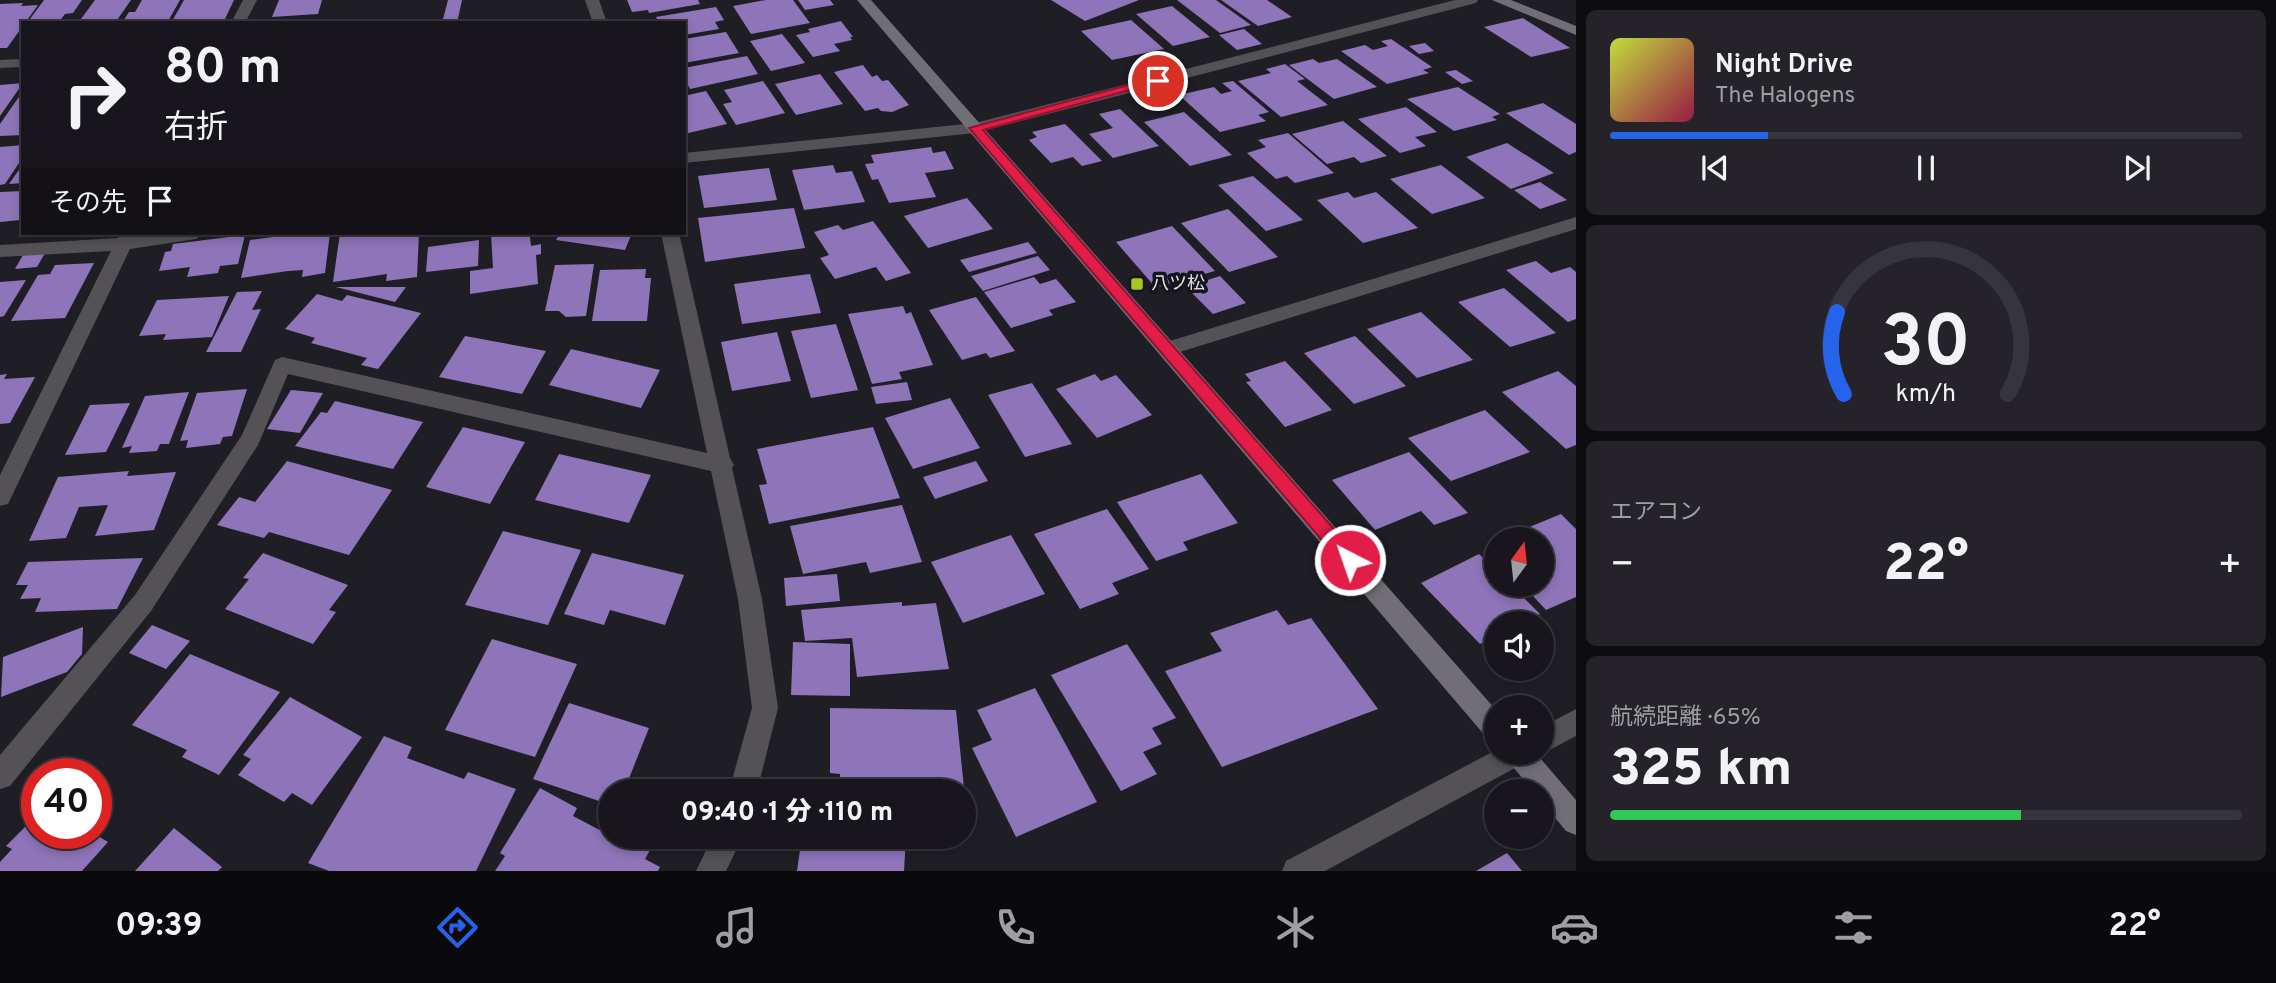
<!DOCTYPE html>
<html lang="ja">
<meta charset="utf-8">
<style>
:root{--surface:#18161c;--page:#252329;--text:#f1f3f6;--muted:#9f9fa3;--line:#36353b;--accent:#2563eb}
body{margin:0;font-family:Overpass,"Noto Sans JP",sans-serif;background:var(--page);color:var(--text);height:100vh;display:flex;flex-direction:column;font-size:26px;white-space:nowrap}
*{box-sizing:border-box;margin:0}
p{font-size:23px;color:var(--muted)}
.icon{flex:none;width:38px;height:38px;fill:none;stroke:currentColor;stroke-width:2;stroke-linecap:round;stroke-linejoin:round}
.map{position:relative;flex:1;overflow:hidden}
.drawer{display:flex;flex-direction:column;gap:10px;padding:10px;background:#0d0c0f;width:700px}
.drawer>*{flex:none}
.hud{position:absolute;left:21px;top:21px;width:665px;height:214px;border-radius:0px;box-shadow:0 4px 10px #0003,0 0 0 2px var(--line);background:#18161c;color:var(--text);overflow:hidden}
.needle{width:46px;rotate:15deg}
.tools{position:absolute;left:1484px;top:527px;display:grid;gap:14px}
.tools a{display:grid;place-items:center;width:70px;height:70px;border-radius:50%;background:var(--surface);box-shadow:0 4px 10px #0003,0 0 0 2px var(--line);font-size:35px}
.speed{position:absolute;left:21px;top:758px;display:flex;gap:14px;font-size:35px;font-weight:700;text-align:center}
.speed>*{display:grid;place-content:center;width:91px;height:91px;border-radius:50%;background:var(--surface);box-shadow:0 4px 10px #0003,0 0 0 2px var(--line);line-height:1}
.speed .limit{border:10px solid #d22;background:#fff;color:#111}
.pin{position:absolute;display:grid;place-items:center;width:60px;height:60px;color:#fff;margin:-30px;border:4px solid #fff;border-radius:50%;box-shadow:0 2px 7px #0007}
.me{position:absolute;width:77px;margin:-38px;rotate:319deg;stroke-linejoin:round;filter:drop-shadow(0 0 5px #0008)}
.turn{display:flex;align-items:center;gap:24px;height:147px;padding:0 28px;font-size:32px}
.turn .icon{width:91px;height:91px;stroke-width:2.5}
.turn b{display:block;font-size:49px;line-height:60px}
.then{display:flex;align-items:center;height:66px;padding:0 28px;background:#0003;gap:14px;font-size:26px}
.big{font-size:52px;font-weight:800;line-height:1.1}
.drawer .card{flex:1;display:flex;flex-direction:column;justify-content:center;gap:10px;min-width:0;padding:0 24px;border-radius:10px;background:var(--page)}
.drawer .dial{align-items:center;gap:0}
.dial svg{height:182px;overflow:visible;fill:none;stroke:var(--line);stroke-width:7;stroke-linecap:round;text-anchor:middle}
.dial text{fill:var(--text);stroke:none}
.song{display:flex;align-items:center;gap:21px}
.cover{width:84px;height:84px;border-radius:10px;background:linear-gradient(135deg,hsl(70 70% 55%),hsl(340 70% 35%))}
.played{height:7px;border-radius:4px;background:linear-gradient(90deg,var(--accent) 25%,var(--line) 25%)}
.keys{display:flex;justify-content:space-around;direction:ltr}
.heat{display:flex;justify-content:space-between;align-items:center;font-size:38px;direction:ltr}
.charge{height:10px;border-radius:5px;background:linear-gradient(90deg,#34c759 65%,var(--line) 0)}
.trip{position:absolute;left:598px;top:779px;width:378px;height:70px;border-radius:35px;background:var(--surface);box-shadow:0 4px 10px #0003,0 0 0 2px var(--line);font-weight:800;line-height:70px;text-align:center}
.menu{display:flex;height:112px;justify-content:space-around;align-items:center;background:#0a090b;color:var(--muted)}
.menu .icon{width:49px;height:49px}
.menu .selected{color:var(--accent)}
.menu b{font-size:32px;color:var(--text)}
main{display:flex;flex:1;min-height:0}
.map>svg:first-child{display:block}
.building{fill:#8e74b8}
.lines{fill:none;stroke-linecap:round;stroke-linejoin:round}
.street{fill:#545256;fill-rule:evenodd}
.secondary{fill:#716f75;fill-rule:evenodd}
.route{fill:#e11d48;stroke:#92132f;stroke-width:2}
.poi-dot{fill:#a7c71e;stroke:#17151c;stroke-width:2.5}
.labels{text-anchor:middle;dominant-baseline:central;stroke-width:7;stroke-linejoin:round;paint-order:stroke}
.poi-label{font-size:18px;fill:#e3e1e7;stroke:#17151c;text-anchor:start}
</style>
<main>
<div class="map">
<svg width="1576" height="871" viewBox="0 0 1576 871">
<rect width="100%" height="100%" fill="#201e25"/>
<!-- building -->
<g class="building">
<path d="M 44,0 L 82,0 L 73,13 L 65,14 L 58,23 L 27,23 Z"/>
<path d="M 95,0 L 131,0 L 115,23 L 78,23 Z"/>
<path d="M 142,0 L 180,0 L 167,23 L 122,23 L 129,12 L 135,12 Z"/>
<path d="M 184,0 L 234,0 L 224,21 L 171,23 Z"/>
<path d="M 279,0 L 322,0 L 318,14 L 272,17 Z"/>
<path d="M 448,0 L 462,0 L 457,23 L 442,23 Z"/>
<path d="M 627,0 L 698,0 L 700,4 L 649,13 L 648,10 L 632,12 Z"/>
<path d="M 766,0 L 793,0 L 810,23 L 751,34 L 733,6 Z"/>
<path d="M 798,0 L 830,0 L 834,5 L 805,10 Z"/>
<path d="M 1051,0 L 1139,0 L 1085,21 Z"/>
<path d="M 1177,0 L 1216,0 L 1251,25 L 1220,33 Z"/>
<path d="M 1221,0 L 1267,0 L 1292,17 L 1258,26 Z"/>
<path d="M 23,3 L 21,6 L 38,5 L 7,48 L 0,48 L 0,4 Z"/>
<path d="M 1172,6 L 1210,37 L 1173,46 L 1136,14 Z"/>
<path d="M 716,7 L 724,20 L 715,22 L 719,29 L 684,35 L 684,23 L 659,23 L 656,17 Z"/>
<path d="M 1523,18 L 1570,48 L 1531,57 L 1484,27 Z"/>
<path d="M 1131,20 L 1164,49 L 1112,60 L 1081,31 Z"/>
<path d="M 841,21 L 853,37 L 850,37 L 852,40 L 834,44 L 840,51 L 813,57 L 796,35 L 810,32 L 808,29 Z"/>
<path d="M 1244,29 L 1262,44 L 1237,50 L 1219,35 Z"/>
<path d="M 726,32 L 739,53 L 684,63 L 684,39 Z"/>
<path d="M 782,34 L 805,63 L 771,71 L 750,41 Z"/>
<path d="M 1391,39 L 1432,67 L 1423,70 L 1429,73 L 1387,84 L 1341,51 L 1365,45 L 1373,50 L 1388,46 L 1381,41 Z"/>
<path d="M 1425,43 L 1434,51 L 1419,54 L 1409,46 Z"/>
<path d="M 747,56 L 758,74 L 690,89 L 684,77 L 684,68 Z"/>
<path d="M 1313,59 L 1319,63 L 1337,59 L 1377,87 L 1334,99 L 1289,65 Z"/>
<path d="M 1285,64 L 1305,79 L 1297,81 L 1328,105 L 1281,117 L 1238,81 L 1271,73 L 1266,69 Z"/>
<path d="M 863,65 L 872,77 L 877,75 L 882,81 L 888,80 L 909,105 L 892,112 L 881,111 L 878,108 L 865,111 L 834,72 Z"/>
<path d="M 1456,70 L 1473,81 L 1462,84 L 1445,72 Z"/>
<path d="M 820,74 L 843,104 L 796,115 L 775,84 Z"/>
<path d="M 763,81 L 785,113 L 736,125 L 723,104 L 732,102 L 724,90 Z"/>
<path d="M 1233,81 L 1269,112 L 1258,115 L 1266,121 L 1220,132 L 1179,95 L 1214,87 L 1221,94 L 1232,91 L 1222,83 Z"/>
<path d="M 23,83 L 0,116 L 0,85 Z"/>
<path d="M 1458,87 L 1500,114 L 1492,117 L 1497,120 L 1454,131 L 1407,99 Z"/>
<path d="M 23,91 L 23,135 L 0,136 L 0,124 Z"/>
<path d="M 706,91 L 727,124 L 684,134 L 684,96 Z"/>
<path d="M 1543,103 L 1576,124 L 1576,152 L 1569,155 L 1506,113 Z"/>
<path d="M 1406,107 L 1437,132 L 1415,137 L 1426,146 L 1400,153 L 1358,119 Z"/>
<path d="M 1120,109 L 1159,146 L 1113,158 L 1089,134 L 1113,128 L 1099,114 Z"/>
<path d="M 1184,112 L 1232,155 L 1190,166 L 1144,122 Z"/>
<path d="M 1343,121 L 1387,156 L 1361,163 L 1354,157 L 1327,164 L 1292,134 Z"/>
<path d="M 1065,124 L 1102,161 L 1082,166 L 1073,157 L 1051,163 L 1029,140 L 1037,137 L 1032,132 Z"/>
<path d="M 1288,133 L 1334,173 L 1295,183 L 1287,176 L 1276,179 L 1247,153 L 1266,147 L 1258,140 Z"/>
<path d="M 1507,143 L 1554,173 L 1511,189 L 1466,157 Z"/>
<path d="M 23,145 L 23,157 L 5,184 L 0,185 L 0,147 Z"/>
<path d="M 931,147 L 933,153 L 945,151 L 954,169 L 925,173 L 936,197 L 889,203 L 878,179 L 872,180 L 865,164 L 874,163 L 871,155 Z"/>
<path d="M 23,164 L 23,183 L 9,184 Z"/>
<path d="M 833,165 L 836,173 L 852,171 L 865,202 L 804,210 L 792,170 Z"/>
<path d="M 1441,165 L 1485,198 L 1432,214 L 1390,179 Z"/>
<path d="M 769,168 L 777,200 L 704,208 L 698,176 Z"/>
<path d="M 1253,176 L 1303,220 L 1266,231 L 1218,185 Z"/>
<path d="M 1540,182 L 1567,200 L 1540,209 L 1514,190 Z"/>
<path d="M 23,191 L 20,220 L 0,222 L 0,192 Z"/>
<path d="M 1348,192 L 1354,198 L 1376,192 L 1418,228 L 1363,243 L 1317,200 Z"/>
<path d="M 967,198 L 993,229 L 928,248 L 904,216 Z"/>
<path d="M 794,208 L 805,248 L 705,262 L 698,218 Z"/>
<path d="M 1228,209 L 1278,257 L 1229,272 L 1181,223 Z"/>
<path d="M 873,221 L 911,273 L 886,281 L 876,267 L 835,279 L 820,258 L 829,255 L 814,232 L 838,225 L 843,230 Z"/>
<path d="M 1172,226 L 1215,271 L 1156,288 L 1116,242 Z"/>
<path d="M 302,233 L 330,233 L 325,273 L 302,277 L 303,270 L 288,271 L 241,278 L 250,240 Z"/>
<path d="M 340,233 L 419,233 L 417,277 L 386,281 L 387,274 L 333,282 Z"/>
<path d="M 501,233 L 542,233 L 542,236 L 530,237 L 531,246 L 541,244 L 541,254 L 536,255 L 538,284 L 470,294 L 470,271 L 493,268 L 491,234 Z"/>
<path d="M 560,233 L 632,233 L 625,250 L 556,240 Z"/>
<path d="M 245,235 L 238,264 L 220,266 L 218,273 L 187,277 L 190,267 L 159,271 L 165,252 L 171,251 L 173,244 Z"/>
<path d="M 479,240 L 478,266 L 426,272 L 428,247 Z"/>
<path d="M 1028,242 L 1037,253 L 969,272 L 960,260 Z"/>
<path d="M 45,253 L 37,267 L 15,269 L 23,255 Z"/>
<path d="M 1038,256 L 1050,270 L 983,291 L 971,276 Z"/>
<path d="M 1536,261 L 1551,273 L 1570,267 L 1576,272 L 1576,319 L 1568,322 L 1506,270 Z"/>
<path d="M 94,263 L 65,318 L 11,321 L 38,275 L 50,274 L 55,265 Z"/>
<path d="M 594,264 L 586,316 L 566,317 L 559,311 L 545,311 L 555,265 Z"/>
<path d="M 646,269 L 645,278 L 651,278 L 647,321 L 592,321 L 600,270 Z"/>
<path d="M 810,274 L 821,313 L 742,324 L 734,284 Z"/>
<path d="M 1220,276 L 1246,303 L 1213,314 L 1186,287 Z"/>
<path d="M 1034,277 L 1040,284 L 1056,279 L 1076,302 L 1049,310 L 1053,315 L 1011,328 L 984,292 Z"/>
<path d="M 26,280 L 4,316 L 0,317 L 0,282 Z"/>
<path d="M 336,287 L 406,287 L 395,302 Z"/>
<path d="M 1504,288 L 1556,333 L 1510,347 L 1458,302 Z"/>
<path d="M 262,291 L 252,310 L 261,309 L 241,352 L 206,352 L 237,292 Z"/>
<path d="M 317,294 L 342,301 L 347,295 L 421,313 L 378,369 L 361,365 L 367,358 L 311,343 L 315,338 L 285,329 Z"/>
<path d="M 229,296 L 212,337 L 163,340 L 166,334 L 139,336 L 157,300 Z"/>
<path d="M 976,297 L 1015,351 L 990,358 L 986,353 L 962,360 L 929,310 Z"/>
<path d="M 903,306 L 906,314 L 911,312 L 933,365 L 899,372 L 902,379 L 872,384 L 848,314 Z"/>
<path d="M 1421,312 L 1473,360 L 1417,378 L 1367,329 Z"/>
<path d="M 836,324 L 858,390 L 811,398 L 791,331 Z"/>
<path d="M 777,332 L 791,381 L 732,391 L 721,342 Z"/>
<path d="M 465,336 L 546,351 L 522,394 L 439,377 Z"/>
<path d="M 1355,336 L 1406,386 L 1354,404 L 1304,353 Z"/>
<path d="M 571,349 L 660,370 L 641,408 L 549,385 Z"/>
<path d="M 1285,361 L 1332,410 L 1285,427 L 1246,382 L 1251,381 L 1245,374 Z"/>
<path d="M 1558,371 L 1576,386 L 1576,445 L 1566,449 L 1502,392 Z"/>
<path d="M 7,374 L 4,379 L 35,377 L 10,423 L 0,424 L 0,375 Z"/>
<path d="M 1095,374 L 1101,381 L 1116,375 L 1152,415 L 1097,438 L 1056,389 Z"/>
<path d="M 907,382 L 912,400 L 876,404 L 871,387 Z"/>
<path d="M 1032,383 L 1072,444 L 1025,457 L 988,395 Z"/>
<path d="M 247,389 L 232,436 L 223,437 L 220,444 L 186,448 L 188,440 L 180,441 L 197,393 Z"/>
<path d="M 291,390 L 323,393 L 300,433 L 267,429 Z"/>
<path d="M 189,392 L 169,444 L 160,444 L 157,451 L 129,453 L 132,446 L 122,448 L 145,396 Z"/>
<path d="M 950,398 L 980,448 L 913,469 L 885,418 Z"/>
<path d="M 335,401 L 423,422 L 393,469 L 295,446 L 321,412 L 327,413 Z"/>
<path d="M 130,403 L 106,452 L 65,455 L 90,405 Z"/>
<path d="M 1485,410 L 1530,452 L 1451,481 L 1408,438 Z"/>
<path d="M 463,427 L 525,442 L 490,504 L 426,487 Z"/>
<path d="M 873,427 L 900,498 L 769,524 L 759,485 L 767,484 L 757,449 Z"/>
<path d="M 1409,452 L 1468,513 L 1434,525 L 1421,511 L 1375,530 L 1332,480 Z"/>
<path d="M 559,454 L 651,475 L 629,523 L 535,500 Z"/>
<path d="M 287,461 L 392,490 L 349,555 L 269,532 L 264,538 L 217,525 L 239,497 L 255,502 Z"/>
<path d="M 976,461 L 988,481 L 935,499 L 923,477 Z"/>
<path d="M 129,471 L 127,476 L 176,472 L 154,530 L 95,536 L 108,505 L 79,507 L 66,538 L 29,541 L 58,477 Z"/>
<path d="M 1201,474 L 1238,523 L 1183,542 L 1188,550 L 1156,561 L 1117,502 Z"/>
<path d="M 902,505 L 922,562 L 870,573 L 866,562 L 803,574 L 790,526 Z"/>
<path d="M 1107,509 L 1149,569 L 1112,583 L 1119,594 L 1080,609 L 1034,534 Z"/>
<path d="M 1561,514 L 1576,529 L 1576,597 L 1546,610 L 1522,584 L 1542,584 L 1542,539 L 1500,539 Z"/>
<path d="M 503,531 L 581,550 L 548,625 L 465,605 Z"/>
<path d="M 1011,535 L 1045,594 L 963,623 L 931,562 Z"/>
<path d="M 263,553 L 348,585 L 329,610 L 336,612 L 313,644 L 225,609 L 249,579 L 243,578 Z"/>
<path d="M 592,553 L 684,575 L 665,625 L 610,610 L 604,625 L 564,614 Z"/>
<path d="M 1479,554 L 1496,571 L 1496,584 L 1510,584 L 1540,614 L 1522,623 L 1496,623 L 1496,636 L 1480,644 L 1421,583 Z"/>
<path d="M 143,558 L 117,609 L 35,612 L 41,598 L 20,599 L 28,585 L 16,585 L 28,562 Z"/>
<path d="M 837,574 L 840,601 L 786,606 L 784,578 Z"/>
<path d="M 902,602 L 902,606 L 936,603 L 949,669 L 857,677 L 852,638 L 805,641 L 801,610 Z"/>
<path d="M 1277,610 L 1288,625 L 1311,618 L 1378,709 L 1222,767 L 1165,671 L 1222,651 L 1210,633 Z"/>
<path d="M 152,625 L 190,641 L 166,669 L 129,653 Z"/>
<path d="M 83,627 L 82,654 L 67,672 L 1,697 L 3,657 Z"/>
<path d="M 492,639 L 577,664 L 535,757 L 445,730 Z"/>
<path d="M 793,642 L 850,644 L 850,696 L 791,695 Z"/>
<path d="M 1127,644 L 1176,718 L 1152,728 L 1162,744 L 1143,752 L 1157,774 L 1121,791 L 1051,675 Z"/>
<path d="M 190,654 L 280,692 L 219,775 L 182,757 L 187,750 L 132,725 Z"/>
<path d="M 1035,688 L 1097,802 L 1016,837 L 972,748 L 992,740 L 977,710 Z"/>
<path d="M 290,697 L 362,737 L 312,805 L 292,793 L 284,802 L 238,775 L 251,759 L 243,755 Z"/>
<path d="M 569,703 L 649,728 L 624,791 L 611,791 L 611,805 L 533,779 Z"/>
<path d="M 830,708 L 956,710 L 964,788 L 877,785 L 877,780 L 840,779 L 840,774 L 830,773 Z"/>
<path d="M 384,736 L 412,747 L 407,758 L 464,779 L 468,772 L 516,789 L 476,871 L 329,871 L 308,863 Z"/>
<path d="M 540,788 L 577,808 L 573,816 L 611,836 L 645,836 L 655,841 L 645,859 L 660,867 L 658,871 L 495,871 L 505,856 L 500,853 Z"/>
<path d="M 37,815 L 37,833 L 93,833 L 108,842 L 82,871 L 0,871 L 0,862 L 12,849 L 6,846 Z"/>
<path d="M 174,828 L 222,867 L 218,871 L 135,871 Z"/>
<path d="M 802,836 L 906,836 L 904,871 L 797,871 Z"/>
<path d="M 1507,853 L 1522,871 L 1476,871 Z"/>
</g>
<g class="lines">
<!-- street -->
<g class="street">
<path d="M 243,0 L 257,0 L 245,23 L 231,23 Z"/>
<path d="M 585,0 L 599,0 L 607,23 L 593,23 Z"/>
<path d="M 1455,0 L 1478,0 L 1476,3 L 975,133 L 684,163 L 684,153 L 975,123 Z"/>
<path d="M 23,59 L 23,67 L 0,68 L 0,60 Z"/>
<path d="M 1576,217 L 1576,229 L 1167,356 L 1160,354 L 1157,349 L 1160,344 Z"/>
<path d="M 120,233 L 138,233 L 136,236 L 159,233 L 205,233 L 196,239 L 130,249 L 8,504 L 0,506 L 0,475 L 111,251 L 0,257 L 0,245 L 118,238 Z"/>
<path d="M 661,233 L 679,233 L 730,458 L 734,465 L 732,468 L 762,599 L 778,708 L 757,791 L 729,791 L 752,708 L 738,599 L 711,471 L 288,374 L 258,445 L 151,611 L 10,786 L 0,789 L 0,755 L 135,595 L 242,435 L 275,360 L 282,357 L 707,453 Z"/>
<path d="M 1576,709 L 1576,736 L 1542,754 L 1538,752 L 1542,752 L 1542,727 Z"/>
<path d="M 1496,750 L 1496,752 L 1532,752 L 1528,761 L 1325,871 L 1282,871 L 1286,861 Z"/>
<path d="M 713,836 L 743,836 L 726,871 L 696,871 Z"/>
</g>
<!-- secondary -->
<g class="secondary">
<path d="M 857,0 L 871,0 L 1496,710 L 1496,742 L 1487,738 Z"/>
<path d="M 1492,0 L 1511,0 L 1576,26 L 1576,35 Z"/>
<path d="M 1504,752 L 1535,752 L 1576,800 L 1576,835 L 1566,831 L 1542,802 L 1542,791 L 1533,791 L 1508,761 Z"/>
</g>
</g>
<!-- route -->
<path class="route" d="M 1154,78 L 1163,81 L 983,130 L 1356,554 L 1359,560 L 1356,566 L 1350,568 L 1344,566 L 969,128 Z"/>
<!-- markers -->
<rect class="poi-dot" x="1130" y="277" width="14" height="14" rx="3.5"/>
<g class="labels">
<!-- poi labels -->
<g class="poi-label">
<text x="1151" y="284">八ツ松</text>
</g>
</g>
</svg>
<div class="tools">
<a><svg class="needle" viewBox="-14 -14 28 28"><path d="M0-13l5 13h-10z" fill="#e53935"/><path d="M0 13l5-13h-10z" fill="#9f9fa3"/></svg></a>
<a><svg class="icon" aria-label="sound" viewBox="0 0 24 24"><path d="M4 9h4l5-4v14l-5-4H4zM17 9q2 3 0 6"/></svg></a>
<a>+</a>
<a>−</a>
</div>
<div class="speed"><div class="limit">40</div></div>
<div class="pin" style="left:1158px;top:81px;background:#d93025"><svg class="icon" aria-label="arrive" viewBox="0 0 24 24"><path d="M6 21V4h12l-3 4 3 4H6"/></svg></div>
<svg class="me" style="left:1350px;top:560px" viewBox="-20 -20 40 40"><circle r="17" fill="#e11d48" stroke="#fff" stroke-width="3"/><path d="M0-11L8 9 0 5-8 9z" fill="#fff"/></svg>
<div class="trip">09:40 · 1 分 · 110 m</div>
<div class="hud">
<div class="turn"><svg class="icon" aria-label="right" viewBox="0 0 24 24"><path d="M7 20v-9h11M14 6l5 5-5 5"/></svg><div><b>80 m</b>右折</div></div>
<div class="then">その先<svg class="icon" aria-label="arrive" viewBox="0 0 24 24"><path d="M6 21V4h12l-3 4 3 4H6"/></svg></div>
</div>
</div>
<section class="drawer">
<div class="card">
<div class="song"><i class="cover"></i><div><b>Night Drive</b><p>The Halogens</p></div></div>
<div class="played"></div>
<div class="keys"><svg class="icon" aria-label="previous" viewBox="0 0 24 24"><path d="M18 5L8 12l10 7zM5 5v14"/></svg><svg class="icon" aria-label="pause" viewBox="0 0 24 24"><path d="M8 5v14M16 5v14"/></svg><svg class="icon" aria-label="next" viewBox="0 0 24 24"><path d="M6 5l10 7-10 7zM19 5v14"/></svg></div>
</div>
<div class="card dial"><svg viewBox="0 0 100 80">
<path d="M14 69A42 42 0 1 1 86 69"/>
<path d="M14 69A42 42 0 0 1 11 33" stroke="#2563eb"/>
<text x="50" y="56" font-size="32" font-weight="700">30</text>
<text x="50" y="72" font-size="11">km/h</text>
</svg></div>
<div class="card"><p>エアコン</p>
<div class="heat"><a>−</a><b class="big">22°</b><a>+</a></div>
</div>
<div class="card"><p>航続距離 · 65%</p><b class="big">325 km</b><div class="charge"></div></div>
</section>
</main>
<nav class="menu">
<b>09:39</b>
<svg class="icon selected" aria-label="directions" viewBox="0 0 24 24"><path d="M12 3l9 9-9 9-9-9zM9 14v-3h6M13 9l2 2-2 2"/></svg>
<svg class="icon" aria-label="music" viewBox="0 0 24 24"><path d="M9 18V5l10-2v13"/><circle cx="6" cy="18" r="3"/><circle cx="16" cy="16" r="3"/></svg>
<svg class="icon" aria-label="phone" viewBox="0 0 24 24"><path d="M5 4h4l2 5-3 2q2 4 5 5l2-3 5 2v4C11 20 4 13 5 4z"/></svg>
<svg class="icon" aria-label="climate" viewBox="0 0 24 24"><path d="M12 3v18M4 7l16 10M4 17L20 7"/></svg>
<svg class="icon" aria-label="car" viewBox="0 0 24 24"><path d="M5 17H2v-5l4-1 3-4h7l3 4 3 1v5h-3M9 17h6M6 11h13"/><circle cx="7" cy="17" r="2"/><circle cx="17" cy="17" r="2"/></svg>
<svg class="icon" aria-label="filters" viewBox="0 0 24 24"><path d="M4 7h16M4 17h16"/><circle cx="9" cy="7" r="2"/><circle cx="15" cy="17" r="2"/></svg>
<b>22°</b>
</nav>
